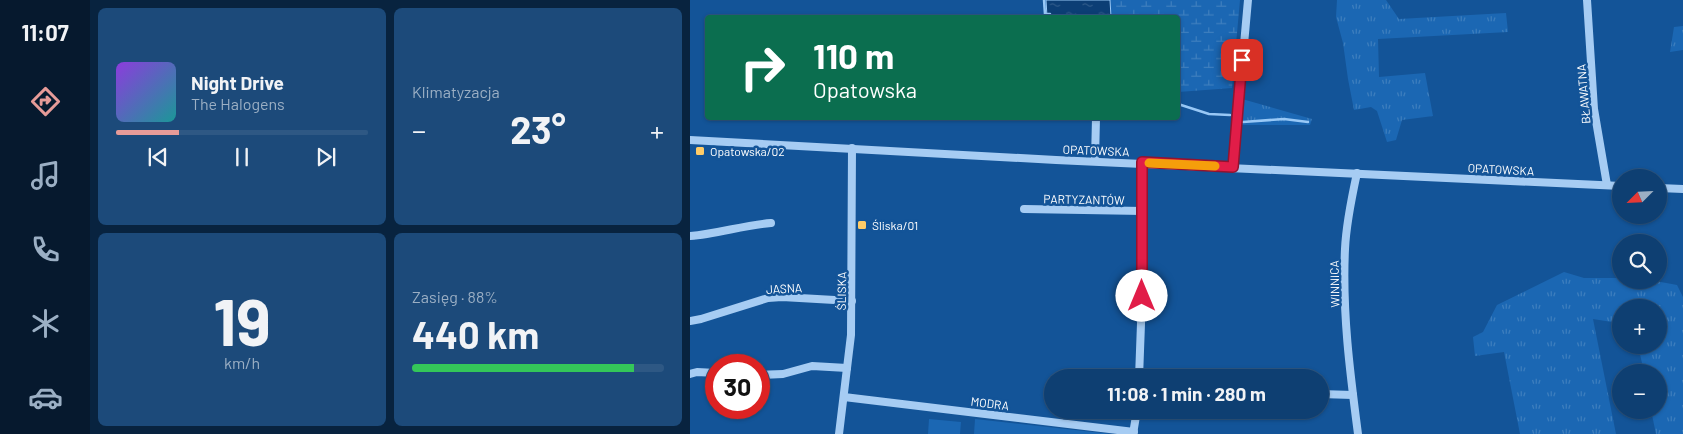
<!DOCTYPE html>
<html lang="pl">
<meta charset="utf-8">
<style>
:root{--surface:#0e3f72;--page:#1c4a7a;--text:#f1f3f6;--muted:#9bafc4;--line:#2e5884;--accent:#e69b98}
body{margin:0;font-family:Barlow,sans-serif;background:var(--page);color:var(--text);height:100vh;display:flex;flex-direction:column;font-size:19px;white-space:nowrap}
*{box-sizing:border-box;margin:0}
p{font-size:16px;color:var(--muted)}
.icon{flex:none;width:28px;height:28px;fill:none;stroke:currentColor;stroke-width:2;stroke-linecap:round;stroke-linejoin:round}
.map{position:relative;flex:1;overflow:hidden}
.sheet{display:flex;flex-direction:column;gap:8px;padding:8px;background:#08233f;width:600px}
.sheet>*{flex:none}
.guide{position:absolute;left:15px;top:15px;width:475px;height:105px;border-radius:5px;box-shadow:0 1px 4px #0004,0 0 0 1px var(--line);background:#0b6e4f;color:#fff;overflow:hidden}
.needle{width:32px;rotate:246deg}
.fabs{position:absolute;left:922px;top:169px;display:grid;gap:10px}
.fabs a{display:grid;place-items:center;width:55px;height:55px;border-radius:50%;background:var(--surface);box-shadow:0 1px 4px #0004,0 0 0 1px var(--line);font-size:25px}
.speed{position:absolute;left:15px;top:354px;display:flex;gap:10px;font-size:25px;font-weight:700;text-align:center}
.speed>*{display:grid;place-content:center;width:65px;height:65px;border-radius:50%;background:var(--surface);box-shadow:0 1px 4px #0004,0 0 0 1px var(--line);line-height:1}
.speed .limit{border:8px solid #d22;background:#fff;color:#111}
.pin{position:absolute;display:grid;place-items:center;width:42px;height:42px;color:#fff;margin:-21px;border-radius:10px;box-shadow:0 2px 8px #0006}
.me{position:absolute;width:55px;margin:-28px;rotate:0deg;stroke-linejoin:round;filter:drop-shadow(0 0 4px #0008)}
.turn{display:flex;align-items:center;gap:18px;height:105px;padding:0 25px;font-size:22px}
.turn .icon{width:65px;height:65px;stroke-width:2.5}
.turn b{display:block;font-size:35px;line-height:42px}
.big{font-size:38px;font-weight:700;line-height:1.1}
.sheet .card{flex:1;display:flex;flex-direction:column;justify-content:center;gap:8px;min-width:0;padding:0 18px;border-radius:8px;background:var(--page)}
.sheet .dial{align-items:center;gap:0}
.dial b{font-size:65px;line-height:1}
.song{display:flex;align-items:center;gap:15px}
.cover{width:60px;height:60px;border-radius:8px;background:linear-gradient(135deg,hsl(270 70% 55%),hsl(180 70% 35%))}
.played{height:5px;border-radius:2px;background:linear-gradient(90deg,var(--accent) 25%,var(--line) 25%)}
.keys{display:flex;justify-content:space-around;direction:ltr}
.heat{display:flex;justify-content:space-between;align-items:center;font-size:28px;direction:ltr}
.charge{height:8px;border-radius:4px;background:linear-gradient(90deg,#34c759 88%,var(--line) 0)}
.sheet .tiles{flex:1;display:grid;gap:8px;grid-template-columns:repeat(2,1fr)}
.trip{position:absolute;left:354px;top:369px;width:285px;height:50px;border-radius:25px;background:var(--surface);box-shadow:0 1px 4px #0004,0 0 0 1px var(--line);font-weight:700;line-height:50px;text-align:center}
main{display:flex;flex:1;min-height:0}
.dock{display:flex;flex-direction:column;width:90px;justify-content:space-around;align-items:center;background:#06192e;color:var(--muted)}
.dock .icon{width:35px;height:35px}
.dock .active{color:var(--accent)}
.dock b{font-size:22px;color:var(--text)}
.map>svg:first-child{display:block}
.grass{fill:url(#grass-tufts)}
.wetland{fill:url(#wetland-marsh)}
.garden{fill:#1b67b3}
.water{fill:url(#water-ripples);stroke:#98c8f6}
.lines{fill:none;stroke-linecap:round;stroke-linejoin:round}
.stream{stroke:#98c8f6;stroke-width:2.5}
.minor{stroke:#a6ccf3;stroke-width:8}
.route-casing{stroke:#92132f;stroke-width:12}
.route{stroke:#e11d48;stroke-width:9}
.slow{stroke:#f59e0b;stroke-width:9}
.poi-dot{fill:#ffcc68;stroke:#135498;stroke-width:2}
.labels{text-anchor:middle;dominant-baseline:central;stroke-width:5;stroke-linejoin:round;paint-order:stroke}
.street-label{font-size:12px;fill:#fff;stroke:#135498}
.poi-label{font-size:12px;fill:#fff;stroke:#135498;text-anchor:start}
</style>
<main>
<nav class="dock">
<b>11:07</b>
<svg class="icon active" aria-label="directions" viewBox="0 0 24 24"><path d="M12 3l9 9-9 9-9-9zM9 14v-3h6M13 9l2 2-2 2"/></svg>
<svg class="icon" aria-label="music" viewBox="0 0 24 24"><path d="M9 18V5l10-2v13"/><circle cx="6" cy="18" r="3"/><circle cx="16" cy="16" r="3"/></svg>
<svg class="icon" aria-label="phone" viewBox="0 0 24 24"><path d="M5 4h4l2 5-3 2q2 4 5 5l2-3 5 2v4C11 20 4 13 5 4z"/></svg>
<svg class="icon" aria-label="climate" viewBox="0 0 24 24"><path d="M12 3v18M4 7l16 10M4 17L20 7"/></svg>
<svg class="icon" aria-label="car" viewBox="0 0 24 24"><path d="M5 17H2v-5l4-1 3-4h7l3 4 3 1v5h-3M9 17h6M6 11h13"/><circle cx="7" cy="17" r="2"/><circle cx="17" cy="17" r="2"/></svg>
</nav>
<section class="sheet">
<div class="tiles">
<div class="card">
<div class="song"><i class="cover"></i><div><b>Night Drive</b><p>The Halogens</p></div></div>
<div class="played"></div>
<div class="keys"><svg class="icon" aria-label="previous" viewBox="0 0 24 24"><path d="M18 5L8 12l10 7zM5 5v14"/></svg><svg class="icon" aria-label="pause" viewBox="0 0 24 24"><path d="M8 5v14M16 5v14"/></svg><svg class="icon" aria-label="next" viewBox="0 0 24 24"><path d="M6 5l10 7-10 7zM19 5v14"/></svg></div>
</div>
<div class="card"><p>Klimatyzacja</p>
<div class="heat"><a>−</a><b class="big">23°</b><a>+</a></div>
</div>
<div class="card dial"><b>19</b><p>km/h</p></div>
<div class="card"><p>Zasięg · 88%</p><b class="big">440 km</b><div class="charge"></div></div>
</div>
</section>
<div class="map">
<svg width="993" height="434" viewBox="0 0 993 434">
<defs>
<pattern id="grass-tufts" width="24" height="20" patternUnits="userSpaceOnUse" patternTransform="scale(1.25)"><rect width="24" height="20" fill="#1b67b3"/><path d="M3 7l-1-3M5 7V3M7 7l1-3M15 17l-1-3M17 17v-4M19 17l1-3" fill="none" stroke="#3d7ebe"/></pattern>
<pattern id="wetland-marsh" width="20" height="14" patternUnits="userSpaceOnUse" patternTransform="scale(1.25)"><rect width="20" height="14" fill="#1b67b3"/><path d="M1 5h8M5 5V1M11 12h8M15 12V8" fill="none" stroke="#3d7ebe"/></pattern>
<pattern id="water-ripples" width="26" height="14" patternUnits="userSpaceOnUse" patternTransform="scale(1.25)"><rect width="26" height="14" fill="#0c3e75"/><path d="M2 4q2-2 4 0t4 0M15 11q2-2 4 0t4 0" fill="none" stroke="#305b8a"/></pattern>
</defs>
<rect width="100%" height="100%" fill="#135498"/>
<!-- grass -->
<g class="grass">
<path d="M 647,0 L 696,0 L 709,19 L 816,13 L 818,32 L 688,39 L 689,77 L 735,73 L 743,116 L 712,120 L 706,140 L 697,142 L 687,111 L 681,107 L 664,110 L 658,79 L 653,43 L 646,17 Z"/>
<path d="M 993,26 L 993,50 L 980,52 L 984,27 Z"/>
<path d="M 552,99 L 622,119 L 620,125 L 548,125 Z"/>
<path d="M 874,272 L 894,278 L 931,278 L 931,280 L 960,280 L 987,285 L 993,297 L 993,434 L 966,434 L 961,410 L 969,410 L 969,372 L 954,372 L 948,345 L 969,345 L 969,308 L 931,308 L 931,328 L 922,322 L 903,319 L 926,434 L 830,434 L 814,352 L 785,356 L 783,337 L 793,332 L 807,305 Z"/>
</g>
<!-- wetland -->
<path class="wetland" d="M 353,0 L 550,0 L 542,88 L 488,92 L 488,18 L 354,17 Z"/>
<!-- garden -->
<g class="garden">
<path d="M 239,419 L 271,422 L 270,434 L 238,434 Z"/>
<path d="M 285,419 L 421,434 L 284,434 Z"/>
</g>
<!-- water -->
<path class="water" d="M 356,0 L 420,0 L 421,17 L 357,17 Z"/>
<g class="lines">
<!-- stream -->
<g class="stream">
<path d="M 354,0 L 355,14 L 360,14"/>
<path d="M 488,104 L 519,114 L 540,115"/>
<path d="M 553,122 L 594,119 L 618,122"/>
</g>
<!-- minor -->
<g class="minor">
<path d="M 897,0 L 904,109 L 917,185"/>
<path d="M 0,140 L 366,160 L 931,186"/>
<path d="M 405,160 L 406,118"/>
<path d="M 543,167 L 558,0"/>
<path d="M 667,173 C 662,196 656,226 655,249 C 652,311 660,373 668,434"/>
<path d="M 969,188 L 993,189"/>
<path d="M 334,209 L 453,211"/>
<path d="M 0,236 C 27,234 54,225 81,223"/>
<path d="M 0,321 L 11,319 L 78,298 L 92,297 L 162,301"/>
<path d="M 0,374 L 7,372 L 26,373"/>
<path d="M 69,375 L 93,374 L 122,366 L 157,368"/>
<path d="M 449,378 L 452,296 L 453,162"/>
<path d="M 630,394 L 663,395"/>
<path d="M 154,397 L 444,432"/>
<path d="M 149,434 L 161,335 L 162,148"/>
<path d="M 443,434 L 447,410"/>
</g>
</g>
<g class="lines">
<!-- route casing -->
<g class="route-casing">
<path id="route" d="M 452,296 L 452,162 L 543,167 L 552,60"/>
</g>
<!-- route -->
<use href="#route" class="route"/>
<!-- slow -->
<path class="slow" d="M 459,163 L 525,166"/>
</g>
<!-- markers -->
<g class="poi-dot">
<rect x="5" y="146" width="10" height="10" rx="2.5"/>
<rect x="167" y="220" width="10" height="10" rx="2.5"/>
</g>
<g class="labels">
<!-- street labels -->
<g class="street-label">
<text transform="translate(893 94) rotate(-95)">BŁAWATNA</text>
<text transform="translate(406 150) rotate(2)">OPATOWSKA</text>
<text transform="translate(811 169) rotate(3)">OPATOWSKA</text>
<text transform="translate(394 199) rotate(1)">PARTYZANTÓW</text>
<text transform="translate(644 284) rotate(-91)">WINNICA</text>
<text transform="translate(94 288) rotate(-3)">JASNA</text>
<text transform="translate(151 291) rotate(-89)">ŚLISKA</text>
<text transform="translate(300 403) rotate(7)">MODRA</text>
</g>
<!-- poi labels -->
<g class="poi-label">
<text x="20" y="151">Opatowska/02</text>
<text x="182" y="225">Śliska/01</text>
</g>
</g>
</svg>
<div class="fabs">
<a><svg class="needle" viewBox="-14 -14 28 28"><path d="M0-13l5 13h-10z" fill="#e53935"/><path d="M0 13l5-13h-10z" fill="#9bafc4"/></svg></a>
<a><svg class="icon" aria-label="search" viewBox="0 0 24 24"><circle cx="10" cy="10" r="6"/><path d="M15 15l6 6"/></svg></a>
<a>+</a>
<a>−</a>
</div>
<div class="speed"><div class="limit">30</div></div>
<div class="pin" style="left:552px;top:60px;background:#d93025"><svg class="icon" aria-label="arrive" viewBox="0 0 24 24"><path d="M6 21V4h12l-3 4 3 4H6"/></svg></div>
<svg class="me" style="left:452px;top:296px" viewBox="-20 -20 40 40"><circle r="19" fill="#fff"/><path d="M0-13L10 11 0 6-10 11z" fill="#e11d48"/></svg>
<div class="trip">11:08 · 1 min · 280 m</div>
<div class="guide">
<div class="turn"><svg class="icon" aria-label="right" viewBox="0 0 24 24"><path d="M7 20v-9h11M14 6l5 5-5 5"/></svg><div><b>110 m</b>Opatowska</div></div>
</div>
</div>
</main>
